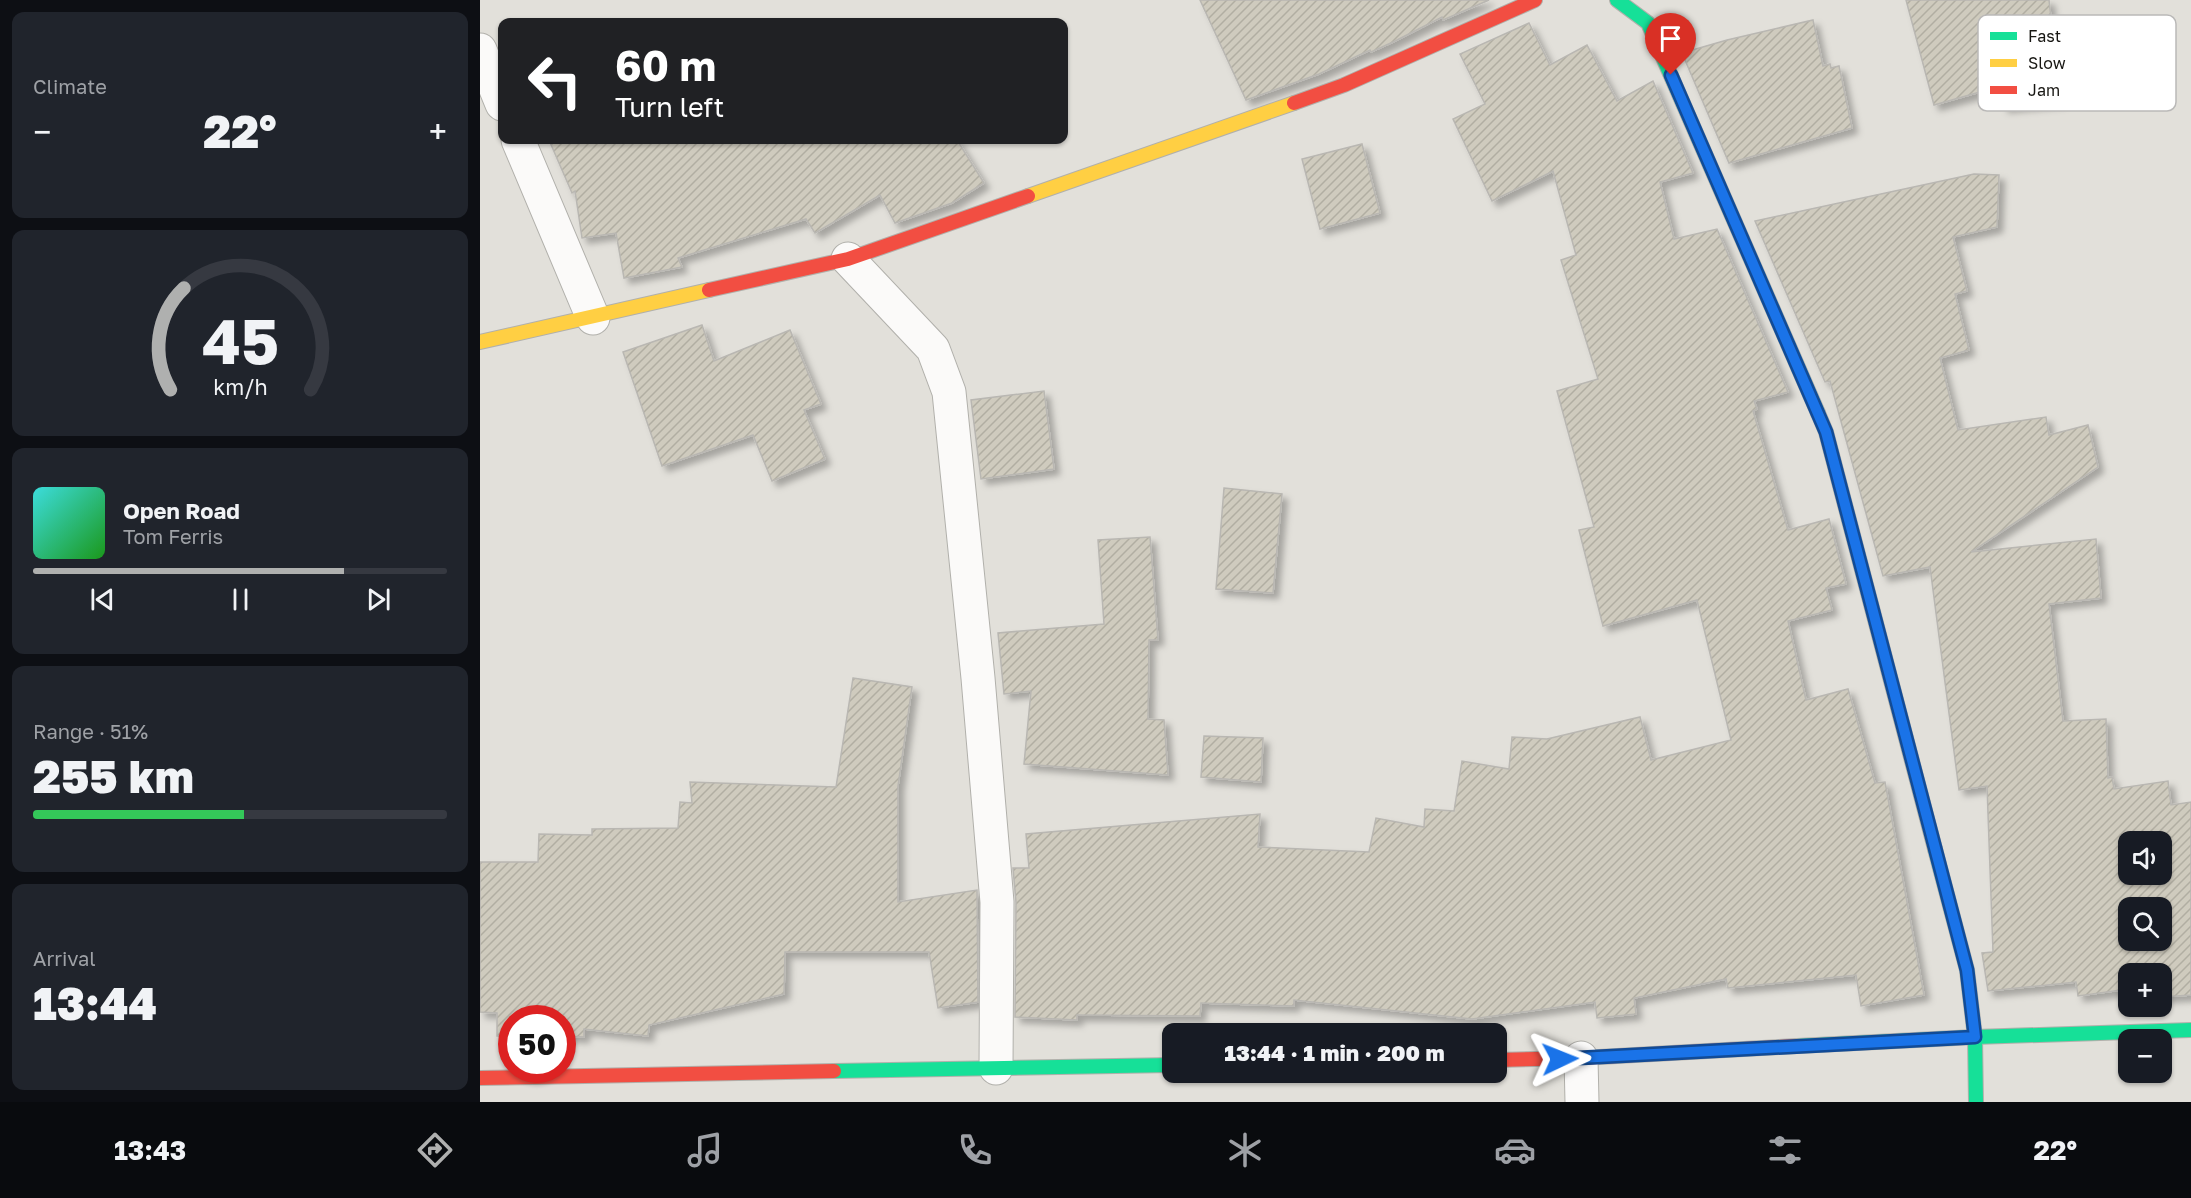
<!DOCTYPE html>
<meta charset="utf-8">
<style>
:root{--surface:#171b24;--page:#20242c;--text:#f1f3f6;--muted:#9ea1a6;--line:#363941;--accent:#afb0af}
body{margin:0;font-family:"Golos Text",sans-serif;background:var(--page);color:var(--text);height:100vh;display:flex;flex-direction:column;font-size:22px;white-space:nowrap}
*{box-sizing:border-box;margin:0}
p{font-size:20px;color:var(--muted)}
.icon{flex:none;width:33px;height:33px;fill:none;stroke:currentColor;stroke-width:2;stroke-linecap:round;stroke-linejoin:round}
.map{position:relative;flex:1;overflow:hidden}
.drawer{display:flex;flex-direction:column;gap:12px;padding:12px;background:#0d0f14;width:480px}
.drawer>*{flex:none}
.guide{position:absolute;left:18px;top:18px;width:570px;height:126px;border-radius:12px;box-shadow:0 2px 4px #0004;background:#202124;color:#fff;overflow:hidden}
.fabs{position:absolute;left:1638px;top:831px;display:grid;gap:12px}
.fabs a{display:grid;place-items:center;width:54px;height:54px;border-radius:12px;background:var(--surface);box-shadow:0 2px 4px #0004;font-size:30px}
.speed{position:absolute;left:18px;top:1005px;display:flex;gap:12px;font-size:30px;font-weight:700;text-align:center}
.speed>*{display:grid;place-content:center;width:78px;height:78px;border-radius:50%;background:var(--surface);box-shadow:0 2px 4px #0004;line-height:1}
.speed .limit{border:9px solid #d22;background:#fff;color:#111}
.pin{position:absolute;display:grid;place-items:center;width:51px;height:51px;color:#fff;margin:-62px -26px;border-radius:50% 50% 50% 0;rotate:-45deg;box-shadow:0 0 6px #0007}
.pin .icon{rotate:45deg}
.me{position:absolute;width:66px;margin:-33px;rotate:88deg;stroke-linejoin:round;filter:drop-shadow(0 0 4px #0008)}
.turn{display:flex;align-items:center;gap:21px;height:126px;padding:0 18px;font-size:27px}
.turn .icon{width:78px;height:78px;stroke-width:2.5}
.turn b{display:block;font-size:42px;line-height:51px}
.big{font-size:45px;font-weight:800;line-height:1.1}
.drawer .tile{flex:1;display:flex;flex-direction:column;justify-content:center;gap:9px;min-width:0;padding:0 21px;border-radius:12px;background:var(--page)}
.drawer .dial{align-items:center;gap:0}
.dial svg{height:156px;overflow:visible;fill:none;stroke:var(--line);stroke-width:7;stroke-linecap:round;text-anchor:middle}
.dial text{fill:var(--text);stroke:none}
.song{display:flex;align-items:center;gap:18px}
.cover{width:72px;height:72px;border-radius:9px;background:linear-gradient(135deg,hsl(180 70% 55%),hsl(120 70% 35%))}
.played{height:6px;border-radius:3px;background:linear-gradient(90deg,var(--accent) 75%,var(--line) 75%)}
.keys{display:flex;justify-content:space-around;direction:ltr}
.heat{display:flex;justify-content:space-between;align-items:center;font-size:33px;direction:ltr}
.charge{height:9px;border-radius:4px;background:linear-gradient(90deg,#34c759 51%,var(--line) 0)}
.trip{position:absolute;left:682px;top:1023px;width:345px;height:60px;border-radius:12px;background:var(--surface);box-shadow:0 2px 4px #0004;font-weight:800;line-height:60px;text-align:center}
.tab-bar{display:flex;height:96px;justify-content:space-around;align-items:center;background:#090b0e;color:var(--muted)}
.tab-bar .icon{width:42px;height:42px}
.tab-bar .current{color:var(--accent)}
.tab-bar b{font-size:27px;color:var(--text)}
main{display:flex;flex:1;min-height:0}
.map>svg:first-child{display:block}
.building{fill:url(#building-hatch);stroke:#b9b7b2;stroke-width:1.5;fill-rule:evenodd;filter:url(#shadow)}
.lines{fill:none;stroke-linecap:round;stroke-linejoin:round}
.street-casing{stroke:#b1b0ab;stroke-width:35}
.fast-casing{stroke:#b1b0ab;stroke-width:16}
.slow-casing{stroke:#b1b0ab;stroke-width:16}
.jam-casing{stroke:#b1b0ab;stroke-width:16}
.street{stroke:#fbfaf9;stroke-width:33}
.fast{stroke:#16e098;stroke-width:14}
.slow{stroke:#ffcf43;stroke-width:14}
.jam{stroke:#f24e42;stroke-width:14}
.route-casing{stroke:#114b97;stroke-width:15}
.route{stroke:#1a73e8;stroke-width:10}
.key{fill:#fff;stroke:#bab9b8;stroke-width:1.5}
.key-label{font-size:16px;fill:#181713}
</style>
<main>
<section class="drawer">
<div class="tile"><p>Climate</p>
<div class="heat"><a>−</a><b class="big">22°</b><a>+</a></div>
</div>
<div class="tile dial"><svg viewBox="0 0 100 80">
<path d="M14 69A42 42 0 1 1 86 69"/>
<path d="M14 69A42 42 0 0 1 21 17" stroke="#afb0af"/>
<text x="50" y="56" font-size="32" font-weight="700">45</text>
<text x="50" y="72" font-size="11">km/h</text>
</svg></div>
<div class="tile">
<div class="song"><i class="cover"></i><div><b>Open Road</b><p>Tom Ferris</p></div></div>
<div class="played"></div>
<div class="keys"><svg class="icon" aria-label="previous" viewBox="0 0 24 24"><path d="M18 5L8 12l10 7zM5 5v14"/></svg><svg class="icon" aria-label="pause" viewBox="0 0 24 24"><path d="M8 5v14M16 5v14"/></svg><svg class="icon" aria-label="next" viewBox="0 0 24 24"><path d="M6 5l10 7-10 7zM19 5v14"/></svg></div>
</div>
<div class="tile"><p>Range · 51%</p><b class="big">255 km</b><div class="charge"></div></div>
<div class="tile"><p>Arrival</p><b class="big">13:44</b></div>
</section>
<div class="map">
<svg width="1711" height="1102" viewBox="0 0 1711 1102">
<defs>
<pattern id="building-hatch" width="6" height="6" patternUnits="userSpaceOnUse" patternTransform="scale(1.5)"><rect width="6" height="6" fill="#cfcbbe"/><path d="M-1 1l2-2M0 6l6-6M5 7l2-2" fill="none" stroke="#b1aea2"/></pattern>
<filter id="shadow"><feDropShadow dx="5.5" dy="5.5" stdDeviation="3" flood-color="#0004"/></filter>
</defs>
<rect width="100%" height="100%" fill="#e2e0da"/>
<!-- building -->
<g class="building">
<path d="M 720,0 L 1009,0 L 963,20 L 962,17 L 913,42 L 891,52 L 890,50 L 839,74 L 766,100 Z"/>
<path d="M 1426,0 L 1569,0 L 1580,101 L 1523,107 L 1521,86 L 1454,105 Z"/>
<path d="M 1333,20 L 1343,66 L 1350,64 L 1351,68 L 1359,66 L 1372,128 L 1249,163 L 1202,53 L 1247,40 Z"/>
<path d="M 1049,23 L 1070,65 L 1107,45 L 1137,101 L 1173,81 L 1213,173 L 1180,182 L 1194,239 L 1237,229 L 1308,392 L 1274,401 L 1277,409 L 1273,411 L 1308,530 L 1349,519 L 1366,584 L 1346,588 L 1352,610 L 1308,621 L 1326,700 L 1368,689 L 1395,783 L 1405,782 L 1444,995 L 1381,1006 L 1376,975 L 1248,988 L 1246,979 L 1154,998 L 1156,1014 L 1117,1018 L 1115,1002 L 992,1019 L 814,1000 L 814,1006 L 721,1003 L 720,1016 L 597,1015 L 597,1020 L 535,1017 L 536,902 L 533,868 L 549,868 L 546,834 L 780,814 L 778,847 L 889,852 L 896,818 L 944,827 L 945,809 L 974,811 L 982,761 L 1029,769 L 1032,737 L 1067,739 L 1160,717 L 1171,760 L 1251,740 L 1217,600 L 1123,626 L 1099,530 L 1114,527 L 1077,391 L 1118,379 L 1081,260 L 1096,255 L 1073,171 L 1012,201 L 973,119 L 1005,104 L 980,54 Z"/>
<path d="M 69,140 L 477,140 L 504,183 L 472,203 L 415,223 L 400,195 L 335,233 L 326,219 L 198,258 L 202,267 L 144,278 L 136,233 L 102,238 L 95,191 L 92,193 Z"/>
<path d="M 882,144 L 900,213 L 840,229 L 822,159 Z"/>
<path d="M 1494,174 L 1519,175 L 1517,227 L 1473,237 L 1487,291 L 1475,294 L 1489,350 L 1460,358 L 1478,430 L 1566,417 L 1569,435 L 1608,425 L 1618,467 L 1491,552 L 1616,539 L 1621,598 L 1569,604 L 1583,721 L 1626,719 L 1628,778 L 1632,777 L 1634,789 L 1688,781 L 1691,805 L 1711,802 L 1711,995 L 1682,997 L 1682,974 L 1648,974 L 1648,989 L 1598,996 L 1596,982 L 1508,991 L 1502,953 L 1513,952 L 1507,786 L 1479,790 L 1450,567 L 1403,576 L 1350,381 L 1345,382 L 1275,221 ZM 1648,842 L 1682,842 L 1682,874 L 1648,874 ZM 1648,908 L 1682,908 L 1682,940 L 1648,940 Z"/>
<path d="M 222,325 L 234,361 L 310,330 L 341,404 L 324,410 L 345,459 L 292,481 L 273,435 L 182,466 L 143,352 Z"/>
<path d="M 564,391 L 574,469 L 501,479 L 491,400 Z"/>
<path d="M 744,488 L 802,494 L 793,593 L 736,589 Z"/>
<path d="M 670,537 L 678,640 L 669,640 L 668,719 L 684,720 L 688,775 L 544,764 L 551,691 L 524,694 L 518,633 L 624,624 L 618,540 Z"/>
<path d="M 373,678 L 432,687 L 418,786 L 418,902 L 497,890 L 498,1002 L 458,1008 L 449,952 L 305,952 L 304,994 L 169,1025 L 168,1036 L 104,1029 L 104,1037 L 82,1036 L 82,1018 L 32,1018 L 32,1036 L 17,1036 L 17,1013 L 0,1012 L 0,862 L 58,862 L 59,834 L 112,835 L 112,829 L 198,828 L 200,802 L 212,803 L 210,782 L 356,787 Z"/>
<path d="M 724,736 L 783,738 L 781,782 L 721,777 Z"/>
</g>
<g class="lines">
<!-- street casing -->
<g class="street-casing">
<g id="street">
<path d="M 0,50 L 22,104"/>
<path d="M 38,140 L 113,318"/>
<path d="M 368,259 L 453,349 L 469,392 L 498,678 L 517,902 L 516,1068"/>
<path d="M 1101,1058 L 1102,1102"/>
</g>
</g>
<!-- fast casing -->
<g class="fast-casing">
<g id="fast">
<path d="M 1137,0 L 1168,23 L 1338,413"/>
<path d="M 1455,849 L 1487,970 L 1495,1037 L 1496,1102"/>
<path d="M 1317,1046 L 1495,1037 L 1711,1030"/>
<path d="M 354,1071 L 693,1065"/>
</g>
</g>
<!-- slow casing -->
<g class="slow-casing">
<g id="slow">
<path d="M 548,196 L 814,103"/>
<path d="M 0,342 L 229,290"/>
<path d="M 1338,413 L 1346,432 L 1455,849"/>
</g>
</g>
<!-- jam casing -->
<g class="jam-casing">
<g id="jam">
<path d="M 814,103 L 864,85 L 1055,0"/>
<path d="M 229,290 L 368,259 L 548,196"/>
<path d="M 1017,1060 L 1101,1058 L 1317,1046"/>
<path d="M 0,1078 L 354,1071"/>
</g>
</g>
<!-- street -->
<use href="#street" class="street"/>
<!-- fast -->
<use href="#fast" class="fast"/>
<!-- slow -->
<use href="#slow" class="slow"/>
<!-- jam -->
<use href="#jam" class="jam"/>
</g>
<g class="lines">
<!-- route casing -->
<g class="route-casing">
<path id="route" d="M 1080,1059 L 1495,1037 L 1487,970 L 1346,432 L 1191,75"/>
</g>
<!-- route -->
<use href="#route" class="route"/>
</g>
<!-- legend -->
<rect x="1498" y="15" width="198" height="96" rx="9" class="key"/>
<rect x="1510" y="32" width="27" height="8" fill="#16e098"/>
<rect x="1510" y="59" width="27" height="8" fill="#ffcf43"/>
<rect x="1510" y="86" width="27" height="8" fill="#f24e42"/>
<g class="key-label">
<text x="1548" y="42">Fast</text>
<text x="1548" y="69">Slow</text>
<text x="1548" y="96">Jam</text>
</g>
</svg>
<div class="fabs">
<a><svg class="icon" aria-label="sound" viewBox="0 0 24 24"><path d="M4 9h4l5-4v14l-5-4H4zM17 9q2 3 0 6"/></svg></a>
<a><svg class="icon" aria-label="search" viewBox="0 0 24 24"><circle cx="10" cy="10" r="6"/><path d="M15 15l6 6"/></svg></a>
<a>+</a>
<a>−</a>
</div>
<div class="speed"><div class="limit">50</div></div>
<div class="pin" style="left:1191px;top:75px;background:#d93025"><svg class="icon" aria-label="arrive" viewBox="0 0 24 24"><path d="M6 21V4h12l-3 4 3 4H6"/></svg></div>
<svg class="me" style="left:1080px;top:1059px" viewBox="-20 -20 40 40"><path d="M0-17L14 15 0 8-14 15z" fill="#1a73e8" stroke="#fff" stroke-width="4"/></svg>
<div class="trip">13:44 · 1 min · 200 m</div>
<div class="guide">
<div class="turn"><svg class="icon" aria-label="left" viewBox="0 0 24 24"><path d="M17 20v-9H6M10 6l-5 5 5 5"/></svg><div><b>60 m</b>Turn left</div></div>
</div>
</div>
</main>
<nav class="tab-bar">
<b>13:43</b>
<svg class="icon current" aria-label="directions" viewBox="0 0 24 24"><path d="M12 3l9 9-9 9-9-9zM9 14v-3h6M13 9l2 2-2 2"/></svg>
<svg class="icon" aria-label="music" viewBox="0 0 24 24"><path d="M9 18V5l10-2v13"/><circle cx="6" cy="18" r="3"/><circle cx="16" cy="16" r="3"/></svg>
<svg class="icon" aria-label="phone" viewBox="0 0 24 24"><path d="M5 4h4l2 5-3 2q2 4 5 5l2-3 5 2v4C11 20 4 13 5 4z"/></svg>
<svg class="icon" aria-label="climate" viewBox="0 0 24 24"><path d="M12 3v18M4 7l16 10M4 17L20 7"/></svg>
<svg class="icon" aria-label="car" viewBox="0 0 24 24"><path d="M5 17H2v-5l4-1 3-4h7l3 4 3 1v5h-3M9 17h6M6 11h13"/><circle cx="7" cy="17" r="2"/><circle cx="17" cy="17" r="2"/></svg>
<svg class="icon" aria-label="filters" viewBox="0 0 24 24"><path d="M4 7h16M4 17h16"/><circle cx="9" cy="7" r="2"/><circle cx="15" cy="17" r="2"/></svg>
<b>22°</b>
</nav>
